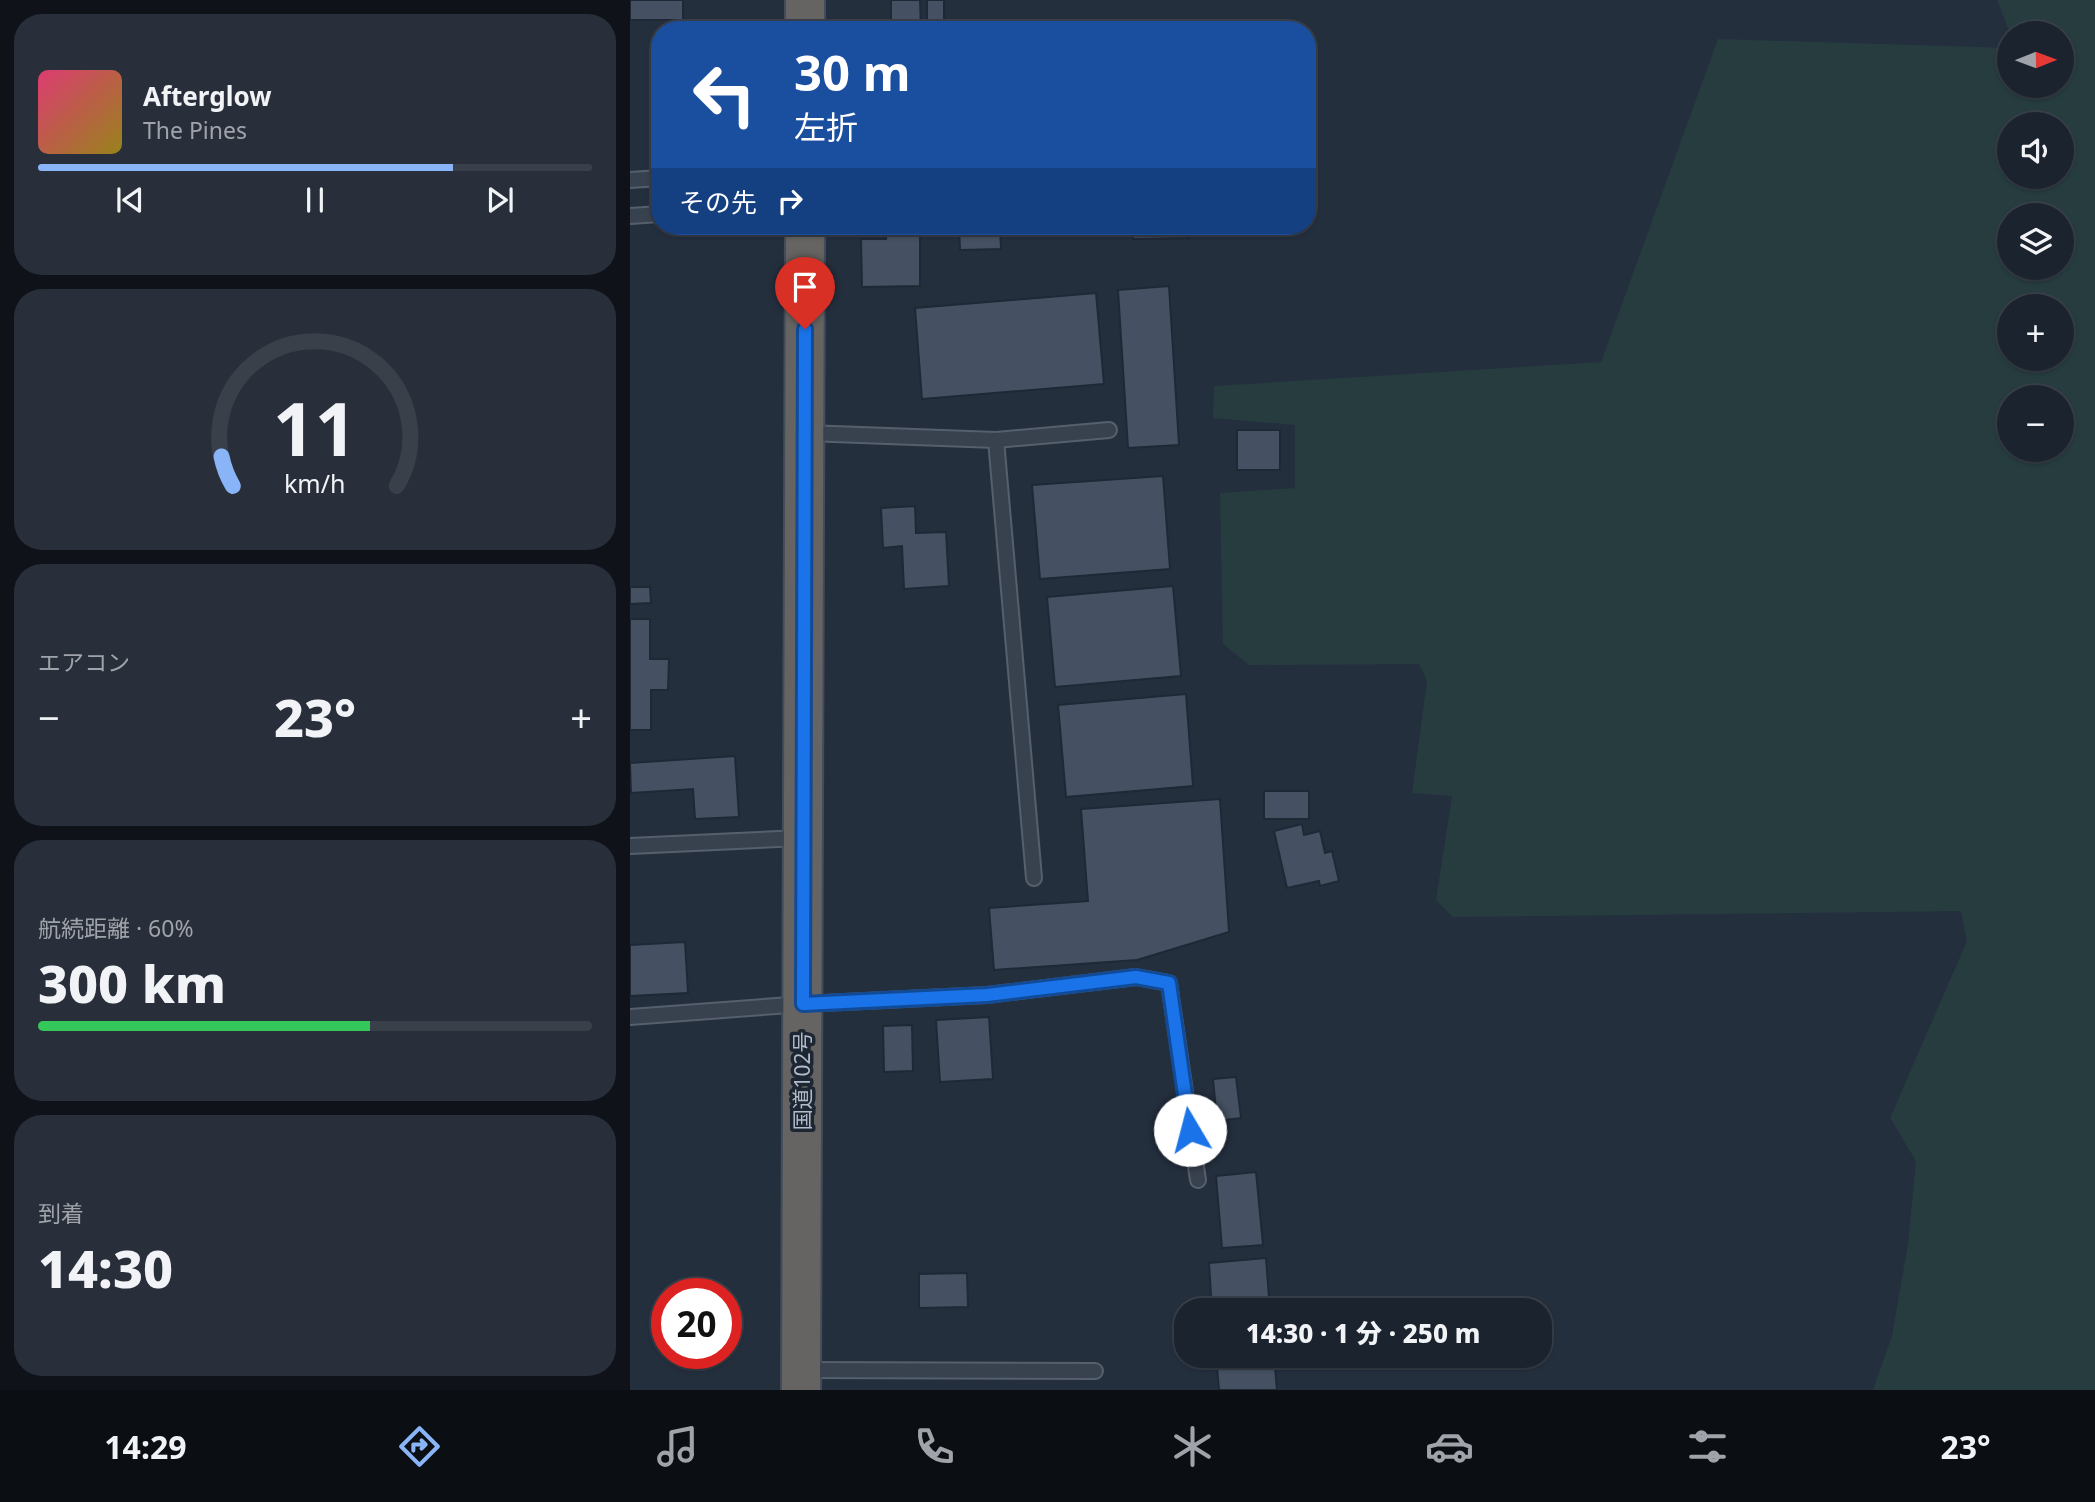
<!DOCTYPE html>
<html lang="ja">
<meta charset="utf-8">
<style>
:root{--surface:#1b232e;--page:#282f3a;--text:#f1f3f6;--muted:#a0a4aa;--line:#39404a;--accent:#8ab4f8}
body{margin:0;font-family:"Noto Sans","Noto Sans JP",sans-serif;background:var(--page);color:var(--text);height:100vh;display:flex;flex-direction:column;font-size:26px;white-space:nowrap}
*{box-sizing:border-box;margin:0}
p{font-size:23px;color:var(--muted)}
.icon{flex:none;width:38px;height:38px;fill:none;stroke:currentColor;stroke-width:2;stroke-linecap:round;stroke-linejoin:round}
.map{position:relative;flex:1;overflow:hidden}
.drawer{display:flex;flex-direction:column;gap:14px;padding:14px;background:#0f1319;width:630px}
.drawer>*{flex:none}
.banner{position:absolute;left:21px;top:21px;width:665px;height:214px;border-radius:28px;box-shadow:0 2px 5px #0004,0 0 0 2px var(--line);background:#1a4fa0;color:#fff;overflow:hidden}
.needle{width:46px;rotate:89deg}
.controls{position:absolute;left:1367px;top:21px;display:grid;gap:14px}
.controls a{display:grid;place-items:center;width:77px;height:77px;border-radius:50%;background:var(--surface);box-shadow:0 2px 5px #0004,0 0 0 2px var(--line);font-size:35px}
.speed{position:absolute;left:21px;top:1278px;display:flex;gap:14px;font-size:35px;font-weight:700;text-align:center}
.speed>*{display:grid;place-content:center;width:91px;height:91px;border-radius:50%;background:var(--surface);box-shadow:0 2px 5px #0004,0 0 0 2px var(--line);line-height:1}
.speed .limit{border:10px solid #d22;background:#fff;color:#111}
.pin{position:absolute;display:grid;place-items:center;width:60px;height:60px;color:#fff;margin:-72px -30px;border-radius:50% 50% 50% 0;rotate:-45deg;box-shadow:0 0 7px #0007}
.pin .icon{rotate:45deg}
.me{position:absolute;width:77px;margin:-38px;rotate:352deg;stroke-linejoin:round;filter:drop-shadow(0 0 5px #0008)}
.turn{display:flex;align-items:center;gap:24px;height:147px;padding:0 28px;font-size:32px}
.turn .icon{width:91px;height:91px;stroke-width:2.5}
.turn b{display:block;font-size:49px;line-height:60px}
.then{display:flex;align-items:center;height:66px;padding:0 28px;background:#0003;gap:14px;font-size:26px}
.big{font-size:52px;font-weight:800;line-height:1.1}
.drawer .card{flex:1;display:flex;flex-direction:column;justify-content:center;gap:10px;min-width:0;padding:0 24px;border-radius:28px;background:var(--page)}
.drawer .dial{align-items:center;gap:0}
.dial svg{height:182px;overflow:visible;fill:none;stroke:var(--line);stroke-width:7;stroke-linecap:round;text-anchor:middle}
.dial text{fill:var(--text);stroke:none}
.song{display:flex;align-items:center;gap:21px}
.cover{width:84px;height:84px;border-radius:10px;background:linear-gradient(135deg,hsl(340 70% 55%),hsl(50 70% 35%))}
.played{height:7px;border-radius:4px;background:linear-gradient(90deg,var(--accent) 75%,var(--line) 75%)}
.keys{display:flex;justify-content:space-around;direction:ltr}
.heat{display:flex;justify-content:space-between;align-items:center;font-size:38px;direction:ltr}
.charge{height:10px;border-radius:5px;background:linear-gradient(90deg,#34c759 60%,var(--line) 0)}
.trip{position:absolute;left:544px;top:1298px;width:378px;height:70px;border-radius:28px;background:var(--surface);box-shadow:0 2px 5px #0004,0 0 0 2px var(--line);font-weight:800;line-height:70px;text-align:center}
.dock{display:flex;height:112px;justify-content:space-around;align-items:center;background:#0b0e12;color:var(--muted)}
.dock .icon{width:49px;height:49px}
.dock .current{color:var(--accent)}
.dock b{font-size:32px;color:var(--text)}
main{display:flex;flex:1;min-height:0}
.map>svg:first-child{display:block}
.green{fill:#263c3f;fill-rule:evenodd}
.building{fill:#455162;stroke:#1f2835;stroke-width:2}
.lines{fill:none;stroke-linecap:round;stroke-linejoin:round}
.service-casing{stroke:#565f6c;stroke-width:18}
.trunk-casing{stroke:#434c59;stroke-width:42}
.service{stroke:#38414e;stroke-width:14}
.trunk{stroke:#656462;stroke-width:38}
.route-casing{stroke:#114b97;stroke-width:18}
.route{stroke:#1a73e8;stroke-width:12}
.labels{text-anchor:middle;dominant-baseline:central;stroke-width:7;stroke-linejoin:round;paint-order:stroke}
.street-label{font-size:21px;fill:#b4bcc9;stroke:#1d2633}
</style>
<main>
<section class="drawer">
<div class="card">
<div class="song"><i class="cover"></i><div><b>Afterglow</b><p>The Pines</p></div></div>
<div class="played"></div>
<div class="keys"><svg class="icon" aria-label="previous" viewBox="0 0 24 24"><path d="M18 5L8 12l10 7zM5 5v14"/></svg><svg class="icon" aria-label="pause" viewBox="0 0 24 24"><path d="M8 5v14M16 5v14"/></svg><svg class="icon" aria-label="next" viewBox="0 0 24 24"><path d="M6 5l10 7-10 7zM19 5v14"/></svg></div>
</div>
<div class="card dial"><svg viewBox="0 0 100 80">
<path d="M14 69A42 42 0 1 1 86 69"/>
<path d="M14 69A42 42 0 0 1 9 56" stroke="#8ab4f8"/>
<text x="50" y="56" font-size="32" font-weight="700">11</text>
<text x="50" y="72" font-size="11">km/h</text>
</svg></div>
<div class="card"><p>エアコン</p>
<div class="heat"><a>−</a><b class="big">23°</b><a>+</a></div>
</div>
<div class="card"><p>航続距離 · 60%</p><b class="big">300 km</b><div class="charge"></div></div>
<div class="card"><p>到着</p><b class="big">14:30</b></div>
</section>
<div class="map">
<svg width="1465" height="1390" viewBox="0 0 1465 1390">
<rect width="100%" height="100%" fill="#242f3e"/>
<!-- green -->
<path class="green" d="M 1367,0 L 1465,0 L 1465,1390 L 1243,1390 L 1262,1336 L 1278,1244 L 1286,1161 L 1260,1118 L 1337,941 L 1331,911 L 823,917 L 806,900 L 822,796 L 782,793 L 797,681 L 789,664 L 619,665 L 593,644 L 590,493 L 665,488 L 665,425 L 583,418 L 584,386 L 971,362 L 1088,39 L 1379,48 L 1379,86 L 1432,86 L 1432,33 L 1380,33 ZM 1379,124 L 1432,124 L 1432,177 L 1379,177 ZM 1379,215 L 1432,215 L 1432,268 L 1379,268 ZM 1379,306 L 1432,306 L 1432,359 L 1379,359 ZM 1379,397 L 1432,397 L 1432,450 L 1379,450 Z"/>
<!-- building -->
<g class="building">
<rect x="0" y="0" width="53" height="20"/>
<path d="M 261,0 L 290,0 L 291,29 L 261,29 Z"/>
<rect x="297" y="0" width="17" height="23"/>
<path d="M 255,226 L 290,226 L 290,286 L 232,287 L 231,239 L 256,239 Z"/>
<path d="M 329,226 L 378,226 L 370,226 L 371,249 L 330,250 Z"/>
<path d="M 503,226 L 558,226 L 558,238 L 503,239 Z"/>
<path d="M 539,286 L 549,445 L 498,448 L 488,290 Z"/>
<path d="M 466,293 L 474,384 L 292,399 L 285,308 Z"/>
<rect x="607" y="430" width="43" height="40"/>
<path d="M 533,476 L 540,569 L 410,579 L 402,485 Z"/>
<path d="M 285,506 L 286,533 L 316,532 L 319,586 L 274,589 L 272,546 L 253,548 L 251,508 Z"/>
<path d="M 543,586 L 551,676 L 425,687 L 417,597 Z"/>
<path d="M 0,587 L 20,587 L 21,603 L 0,604 Z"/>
<path d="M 0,619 L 20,619 L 20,659 L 39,659 L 38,690 L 21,690 L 21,730 L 0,730 Z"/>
<path d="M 556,694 L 563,786 L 436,797 L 428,705 Z"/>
<path d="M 105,756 L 109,817 L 65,819 L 63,789 L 1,793 L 0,763 Z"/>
<rect x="634" y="791" width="45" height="28"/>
<path d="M 590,799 L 599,932 L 507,960 L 364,970 L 359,908 L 458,901 L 451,809 Z"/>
<path d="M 672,824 L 674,835 L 690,831 L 695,853 L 702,851 L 709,881 L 690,886 L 689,881 L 657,888 L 644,831 Z"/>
<path d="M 55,942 L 58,993 L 0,996 L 0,945 Z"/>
<path d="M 359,1017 L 363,1079 L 310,1082 L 306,1020 Z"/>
<path d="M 282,1025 L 283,1071 L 254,1072 L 253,1026 Z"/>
<path d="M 606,1077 L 611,1118 L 587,1121 L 583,1079 Z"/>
<path d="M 626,1172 L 633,1245 L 592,1248 L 586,1176 Z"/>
<path d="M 636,1258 L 640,1311 L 582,1311 L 579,1263 Z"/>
<path d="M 337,1273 L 338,1307 L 289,1308 L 289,1274 Z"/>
<path d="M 586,1356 L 644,1356 L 647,1390 L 589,1390 Z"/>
</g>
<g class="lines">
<!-- service casing -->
<g class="service-casing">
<g id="service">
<path d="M 0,180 L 30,178"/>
<path d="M 0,216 L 30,214"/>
<path d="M 176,433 L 366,440 L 404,878"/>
<path d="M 366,440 L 479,430"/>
<path d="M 0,846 L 170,838"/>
<path d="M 0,1017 L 173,1004 L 357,995 L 506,977 L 539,983 L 568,1180"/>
<path d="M 172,1370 L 465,1371"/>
</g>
</g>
<!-- trunk casing -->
<g class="trunk-casing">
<g id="trunk">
<path d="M 175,0 L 175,30"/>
<path d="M 171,1390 L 175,226"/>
</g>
</g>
<!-- service -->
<use href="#service" class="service"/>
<!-- trunk -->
<use href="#trunk" class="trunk"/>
</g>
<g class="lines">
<!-- route casing -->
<g class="route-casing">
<path id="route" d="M 175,329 L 173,1004 L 357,995 L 506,977 L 539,983 L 560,1130"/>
</g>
<!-- route -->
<use href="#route" class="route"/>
</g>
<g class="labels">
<!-- street labels -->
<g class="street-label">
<text transform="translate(172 1081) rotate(-90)">国道102号</text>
</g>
</g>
</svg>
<div class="controls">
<a><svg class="needle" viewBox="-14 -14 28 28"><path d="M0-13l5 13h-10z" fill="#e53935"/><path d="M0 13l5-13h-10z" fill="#a0a4aa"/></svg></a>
<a><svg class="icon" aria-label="sound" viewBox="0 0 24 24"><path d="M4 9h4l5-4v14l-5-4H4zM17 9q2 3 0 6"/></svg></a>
<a><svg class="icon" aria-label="layers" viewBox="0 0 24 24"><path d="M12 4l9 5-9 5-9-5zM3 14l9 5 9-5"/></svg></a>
<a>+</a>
<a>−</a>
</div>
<div class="speed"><div class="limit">20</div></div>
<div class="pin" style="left:175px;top:329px;background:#d93025"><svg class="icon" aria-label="arrive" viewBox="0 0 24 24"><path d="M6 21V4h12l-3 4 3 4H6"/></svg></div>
<svg class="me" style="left:560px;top:1130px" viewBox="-20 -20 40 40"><circle r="19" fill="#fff"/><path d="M0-13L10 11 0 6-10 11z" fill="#1a73e8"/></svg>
<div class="trip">14:30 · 1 分 · 250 m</div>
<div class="banner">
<div class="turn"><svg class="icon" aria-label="left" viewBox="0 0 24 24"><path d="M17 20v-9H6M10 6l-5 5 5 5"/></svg><div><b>30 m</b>左折</div></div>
<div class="then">その先<svg class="icon" aria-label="right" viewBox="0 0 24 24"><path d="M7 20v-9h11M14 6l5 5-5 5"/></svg></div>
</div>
</div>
</main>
<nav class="dock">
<b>14:29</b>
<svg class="icon current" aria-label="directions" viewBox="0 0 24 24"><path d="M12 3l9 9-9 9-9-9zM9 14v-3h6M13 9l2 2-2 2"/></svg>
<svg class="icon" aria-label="music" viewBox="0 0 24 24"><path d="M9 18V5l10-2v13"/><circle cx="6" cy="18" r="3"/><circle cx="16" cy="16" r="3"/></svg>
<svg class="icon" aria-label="phone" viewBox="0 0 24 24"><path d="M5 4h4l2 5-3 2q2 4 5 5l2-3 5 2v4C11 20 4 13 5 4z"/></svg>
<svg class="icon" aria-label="climate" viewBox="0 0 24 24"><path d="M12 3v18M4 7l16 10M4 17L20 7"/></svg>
<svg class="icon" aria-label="car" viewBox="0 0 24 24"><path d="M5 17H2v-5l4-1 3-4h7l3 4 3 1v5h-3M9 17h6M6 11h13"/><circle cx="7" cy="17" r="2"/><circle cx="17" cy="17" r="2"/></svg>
<svg class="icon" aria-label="filters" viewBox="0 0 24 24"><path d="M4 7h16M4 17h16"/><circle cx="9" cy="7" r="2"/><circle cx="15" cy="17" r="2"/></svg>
<b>23°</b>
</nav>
